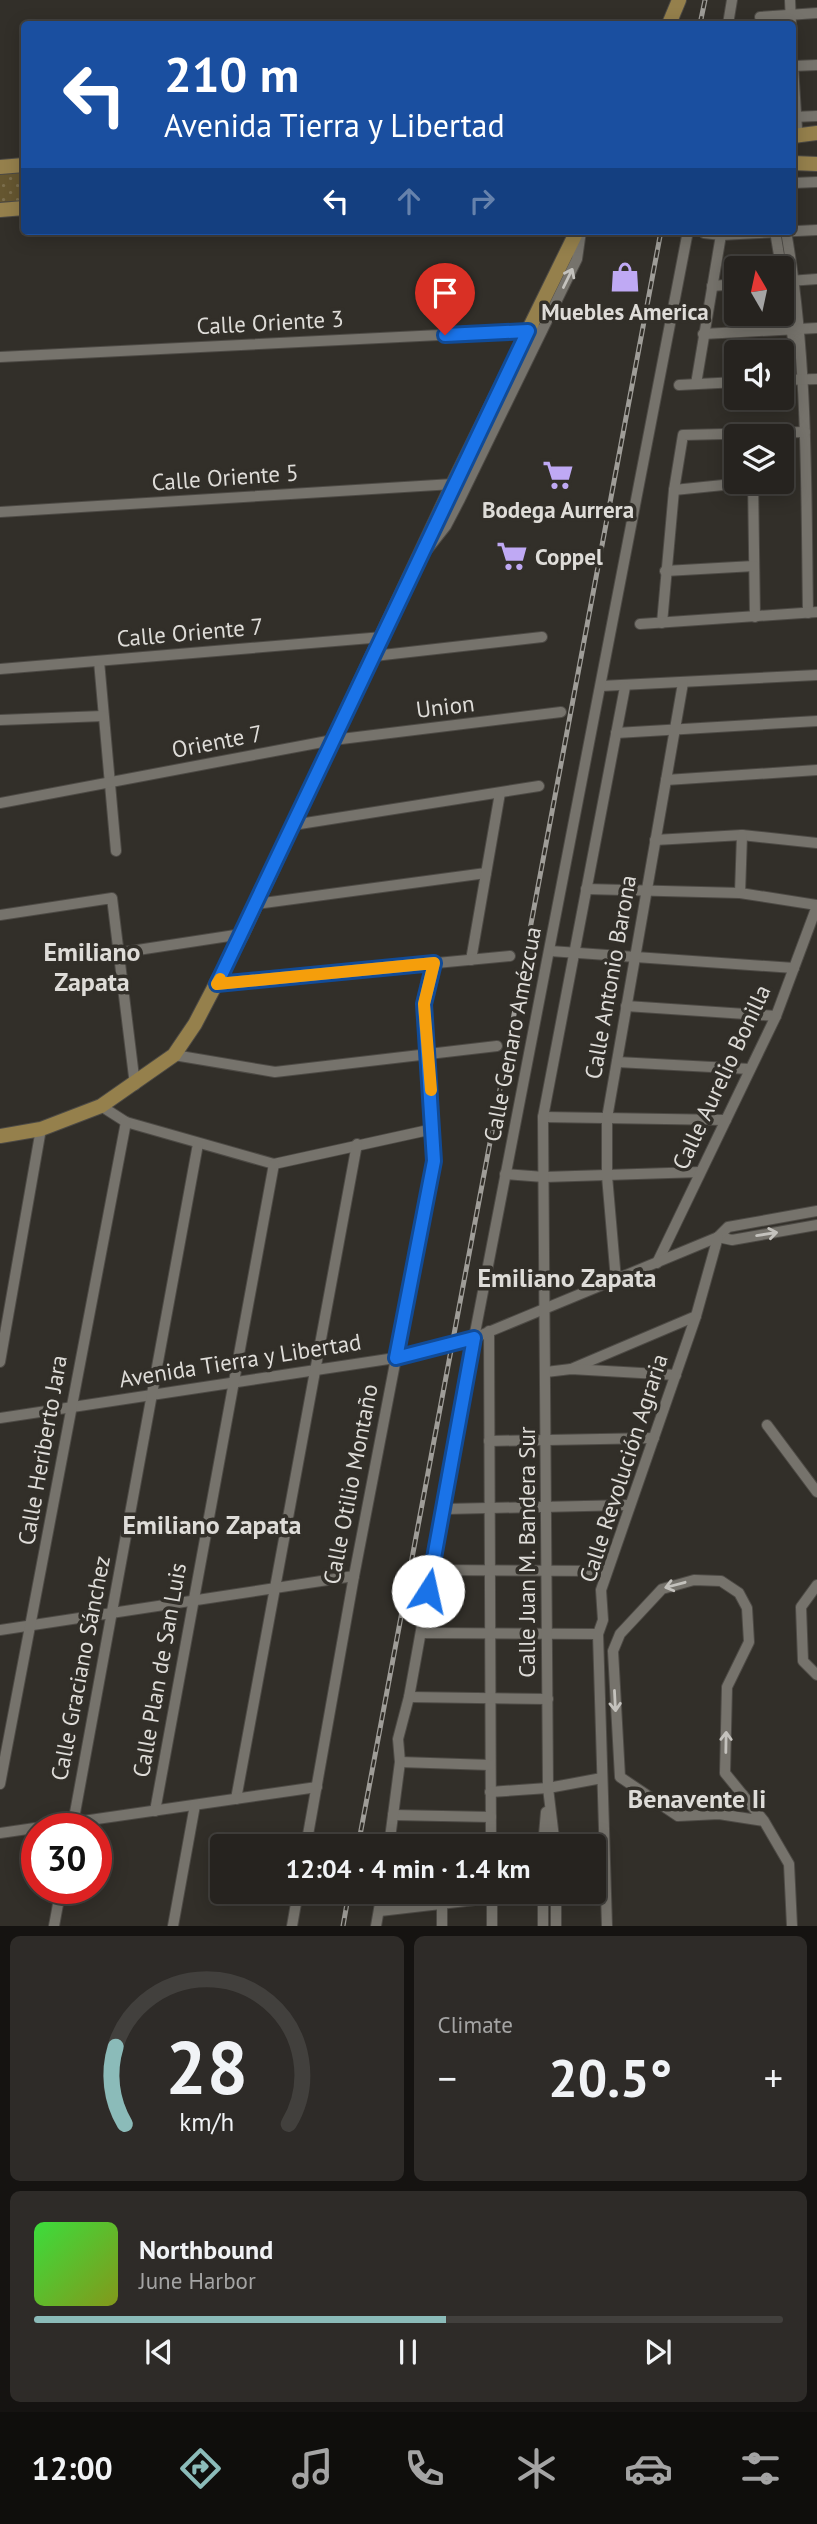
<!DOCTYPE html>
<meta charset="utf-8">
<style>
:root{--surface:#26231f;--page:#2e2b28;--text:#f1f3f6;--muted:#a4a4a4;--line:#42403d;--accent:#8bbbb9}
body{margin:0;font-family:"PT Sans",sans-serif;background:var(--page);color:var(--text);height:100vh;display:flex;flex-direction:column;font-size:26px;white-space:nowrap}
*{box-sizing:border-box;margin:0}
p{font-size:23px;color:var(--muted)}
.icon{flex:none;width:38px;height:38px;fill:none;stroke:currentColor;stroke-width:2;stroke-linecap:round;stroke-linejoin:round}
.map{position:relative;height:1926px;overflow:hidden}
.drawer{display:flex;flex-direction:column;gap:10px;padding:10px;background:#151311;flex:1}
.drawer>*{flex:none}
.guide{position:absolute;left:21px;top:21px;width:775px;height:214px;border-radius:7px;box-shadow:0 4px 18px #0003,0 0 0 2px var(--line);background:#1a4fa0;color:#fff;overflow:hidden}
.needle{width:46px;rotate:351deg}
.buttons{position:absolute;left:724px;top:256px;display:grid;gap:14px}
.buttons a{display:grid;place-items:center;width:70px;height:70px;border-radius:7px;background:var(--surface);box-shadow:0 4px 18px #0003,0 0 0 2px var(--line);font-size:35px}
.speed{position:absolute;left:21px;top:1813px;display:flex;gap:14px;font-size:35px;font-weight:700;text-align:center}
.speed>*{display:grid;place-content:center;width:91px;height:91px;border-radius:50%;background:var(--surface);box-shadow:0 4px 18px #0003,0 0 0 2px var(--line);line-height:1}
.speed .limit{border:10px solid #d22;background:#fff;color:#111}
.pin{position:absolute;display:grid;place-items:center;width:60px;height:60px;color:#fff;margin:-72px -30px;border-radius:50% 50% 50% 0;rotate:-45deg;box-shadow:0 0 7px #0007}
.pin .icon{rotate:45deg}
.me{position:absolute;width:77px;margin:-38px;rotate:10deg;stroke-linejoin:round;filter:drop-shadow(0 0 5px #0008)}
.turn{display:flex;align-items:center;gap:24px;height:147px;padding:0 28px;font-size:32px}
.turn .icon{width:91px;height:91px;stroke-width:2.5}
.turn b{display:block;font-size:49px;line-height:60px}
.lanes{display:flex;align-items:center;height:66px;padding:0 28px;background:#0003;justify-content:center;gap:35px;direction:ltr}
.lanes .off{opacity:.35}
.big{font-size:52px;font-weight:700;line-height:1.1}
.drawer .card{flex:1;display:flex;flex-direction:column;justify-content:center;gap:10px;min-width:0;padding:0 24px;border-radius:10px;background:var(--page)}
.drawer .dial{align-items:center;gap:0}
.dial svg{height:182px;overflow:visible;fill:none;stroke:var(--line);stroke-width:7;stroke-linecap:round;text-anchor:middle}
.dial text{fill:var(--text);stroke:none}
.song{display:flex;align-items:center;gap:21px}
.cover{width:84px;height:84px;border-radius:10px;background:linear-gradient(135deg,hsl(120 70% 55%),hsl(70 70% 35%))}
.played{height:7px;border-radius:4px;background:linear-gradient(90deg,var(--accent) 55%,var(--line) 55%)}
.keys{display:flex;justify-content:space-around;direction:ltr}
.heat{display:flex;justify-content:space-between;align-items:center;font-size:38px;direction:ltr}
.drawer .tiles{flex:1;display:grid;gap:10px;grid-template-columns:1fr 1fr}
.card:last-child{grid-column:span 2}
.trip{position:absolute;left:210px;top:1834px;width:396px;height:70px;border-radius:7px;background:var(--surface);box-shadow:0 4px 18px #0003,0 0 0 2px var(--line);font-weight:700;line-height:70px;text-align:center}
.dock{display:flex;height:112px;justify-content:space-around;align-items:center;background:#0f0e0c;color:var(--muted)}
.dock .icon{width:49px;height:49px}
.dock .current{color:var(--accent)}
.dock b{font-size:32px;color:var(--text)}
.map>svg:first-child{display:block}
.grass{fill:url(#grass-dots)}
.lines{fill:none;stroke-linecap:round;stroke-linejoin:round}
.minor-casing{stroke:#4d4a45;stroke-width:12}
.major-casing{stroke:#4d4a45;stroke-width:16}
.minor{stroke:#76736c;stroke-width:10}
.major{stroke:#95804c;stroke-width:14}
.rail-casing{stroke:#9f9d98;stroke-width:5}
.rail{stroke:#322f29;stroke-width:2.5;stroke-dasharray:8;stroke-linecap:butt}
.oneway{stroke:#c4c2bd}
.route-casing{stroke:#114b97;stroke-width:18}
.route{stroke:#1a73e8;stroke-width:12}
.slow{stroke:#f59e0b;stroke-width:12}
.labels{text-anchor:middle;dominant-baseline:central;stroke-width:7;stroke-linejoin:round;paint-order:stroke}
.poi-label{font-size:23px;font-weight:bold;fill:#dedcd8;stroke:#322f29}
.street-label{font-size:23px;fill:#dedcd8;stroke:#322f29}
.quarter-label{font-size:26px;font-weight:bold;fill:#dedcd8;stroke:#322f29}
</style>
<div class="map">
<svg width="817" height="1926" viewBox="0 0 817 1926">
<defs>
<pattern id="grass-dots" width="8" height="8" patternUnits="userSpaceOnUse" patternTransform="scale(1.75)"><rect width="8" height="8" fill="#655630"/><path d="M2 2h.1M6 6h.1" fill="none" stroke="#7b6e4d" stroke-width="1.8" stroke-linecap="round"/></pattern>
</defs>
<rect width="100%" height="100%" fill="#322f29"/>
<!-- grass -->
<path class="grass" d="M 24,171 L 24,201 L 0,202 L 0,172 Z"/>
<g class="lines">
<!-- minor casing -->
<g class="minor-casing">
<g id="minor">
<path d="M 790,0 L 791,24"/>
<path d="M 760,17 L 817,13"/>
<path d="M 728,24 L 732,0"/>
<path d="M 793,66 L 797,129"/>
<path d="M 793,66 L 817,65"/>
<path d="M 793,117 L 817,116"/>
<path d="M 793,183 L 817,182"/>
<path d="M 775,231 L 793,339"/>
<path d="M 786,231 C 808,357 806,485 808,613"/>
<path d="M 704,233 L 721,235 L 817,230"/>
<path d="M 789,281 L 817,279"/>
<path d="M 712,286 L 737,284"/>
<path d="M 703,334 L 817,328"/>
<path d="M 0,357 L 542,330"/>
<path d="M 782,380 L 817,379"/>
<path d="M 696,384 L 721,235"/>
<path d="M 679,385 L 737,382"/>
<path d="M 753,481 L 755,617"/>
<path d="M 674,490 L 753,482"/>
<path d="M 0,512 L 453,484"/>
<path d="M 427,550 L 446,526 L 459,501 L 577,259 L 581,231"/>
<path d="M 665,571 L 754,566"/>
<path d="M 662,623 L 674,490 L 683,435 L 805,432"/>
<path d="M 640,624 L 817,612"/>
<path d="M 374,656 L 542,637"/>
<path d="M 99,661 L 116,851"/>
<path d="M 0,669 L 383,637"/>
<path d="M 601,686 L 817,675"/>
<path d="M 0,720 L 103,716"/>
<path d="M 616,733 L 817,721"/>
<path d="M 666,780 L 817,770"/>
<path d="M 0,803 L 333,740 L 561,712"/>
<path d="M 293,825 L 539,786"/>
<path d="M 655,840 L 742,835 L 817,843"/>
<path d="M 586,889 L 740,893 L 817,905"/>
<path d="M 740,893 L 742,835"/>
<path d="M 256,904 L 486,873"/>
<path d="M 0,915 L 112,898 L 135,1085"/>
<path d="M 550,951 L 794,968"/>
<path d="M 118,953 L 242,934"/>
<path d="M 471,960 L 500,793"/>
<path d="M 217,984 L 510,956"/>
<path d="M 626,1006 L 776,1016"/>
<path d="M 174,1055 L 275,1072 L 497,1046"/>
<path d="M 617,1062 L 750,1069"/>
<path d="M 101,1106 L 126,1122 L 274,1164 L 433,1129"/>
<path d="M 543,1117 L 726,1120"/>
<path d="M 505,1174 L 544,1177 L 700,1172"/>
<path d="M 718,1237 L 732,1240 L 817,1225"/>
<path d="M 657,1263 L 776,1016 L 817,906"/>
<path d="M 616,1280 L 607,1176 L 607,1118 L 683,683"/>
<path d="M 489,1331 L 491,1846"/>
<path d="M 0,1362 L 41,1129"/>
<path d="M 571,1369 L 696,1316"/>
<path d="M 546,1372 L 571,1369 L 676,1375"/>
<path d="M 0,1418 L 395,1358 L 474,1338 L 718,1237 L 728,1227 L 817,1211"/>
<path d="M 767,1425 L 817,1492"/>
<path d="M 489,1441 L 654,1438"/>
<path d="M 445,1509 L 629,1505"/>
<path d="M 431,1570 L 607,1571"/>
<path d="M 817,1585 L 801,1607 L 803,1661 L 817,1675"/>
<path d="M 0,1630 L 354,1576"/>
<path d="M 422,1633 L 598,1634"/>
<path d="M 409,1697 L 548,1699"/>
<path d="M 400,1762 L 490,1765"/>
<path d="M 0,1784 L 126,1122"/>
<path d="M 490,1792 L 548,1788 L 602,1778"/>
<path d="M 236,1799 L 357,1144"/>
<path d="M 155,1811 L 274,1164"/>
<path d="M 719,1814 L 743,1795"/>
<path d="M 393,1815 L 491,1817"/>
<path d="M 764,1821 L 719,1814 L 678,1816 L 620,1777 L 613,1651 L 620,1634 L 662,1589 L 694,1580 L 721,1581 L 739,1593 L 747,1608 L 749,1642 L 727,1687 L 725,1773 L 764,1821 L 789,1864 L 792,1926"/>
<path d="M 72,1829 L 198,1144"/>
<path d="M 0,1833 L 317,1787"/>
<path d="M 306,1846 L 354,1576 L 434,1161 L 424,1004 L 434,963"/>
<path d="M 389,1846 L 400,1762 L 398,1739 L 409,1697 L 474,1338 L 688,231"/>
<path d="M 480,1846 L 555,1840"/>
<path d="M 543,1846 L 546,1812"/>
<path d="M 555,1846 L 548,1788 L 543,1117 L 625,687"/>
<path d="M 556,1892 L 556,1926"/>
<path d="M 492,1893 L 492,1926"/>
<path d="M 380,1911 L 492,1898"/>
<path d="M 54,1926 L 61,1888"/>
<path d="M 173,1926 L 195,1805"/>
<path d="M 292,1926 L 298,1892"/>
<path d="M 376,1926 L 382,1892"/>
<path d="M 442,1926 L 442,1904"/>
<path d="M 543,1926 L 543,1892"/>
<path d="M 607,1926 L 598,1634 L 603,1620 L 601,1590 L 696,1316 L 718,1237"/>
</g>
</g>
<!-- major casing -->
<g class="major-casing">
<g id="major">
<path d="M 669,24 L 679,0"/>
<path d="M 793,136 L 817,133"/>
<path d="M 793,163 L 817,164"/>
<path d="M 0,167 L 24,165"/>
<path d="M 0,210 L 24,208"/>
<path d="M 0,1136 L 41,1129 L 101,1106 L 174,1055 L 195,1024 L 242,934 L 453,484 L 577,231"/>
</g>
</g>
<!-- minor -->
<use href="#minor" class="minor"/>
<!-- major -->
<use href="#major" class="major"/>
<!-- rail casing -->
<g class="rail-casing">
<g id="rail">
<path d="M 700,24 L 705,0"/>
<path d="M 358,1846 L 661,231"/>
<path d="M 343,1926 L 349,1892"/>
</g>
</g>
<!-- rail -->
<use href="#rail" class="rail"/>
</g>
<!-- one-way arrows -->
<defs><path id="oneway-shaft" d="M-6 0H5M1.5-3L5.5 0L1.5 3" fill="none" stroke-width="1.6" stroke-linecap="round" stroke-linejoin="round" transform="scale(1.75)"/></defs>
<g class="oneway">
<use href="#oneway-shaft" transform="translate(568 278) rotate(-64)"/>
<use href="#oneway-shaft" transform="translate(767 1234) rotate(-9)"/>
<use href="#oneway-shaft" transform="translate(675 1585) rotate(165)"/>
<use href="#oneway-shaft" transform="translate(615 1701) rotate(87)"/>
<use href="#oneway-shaft" transform="translate(726 1742) rotate(-89)"/>
</g>
<g class="lines">
<!-- route casing -->
<g class="route-casing">
<path id="route" d="M 428,1591 L 474,1338 L 396,1358 L 434,1161 L 424,1004 L 434,963 L 217,984 L 528,331 L 445,335"/>
</g>
<!-- route -->
<use href="#route" class="route"/>
<!-- slow -->
<path class="slow" d="M 220,979 L 217,984 L 434,963 L 424,1004 L 431,1090"/>
</g>
<!-- icons -->
<defs>
<g id="shop-bare" transform="scale(2.415)"><path d="M-5-2.5h2.3a2.7 3.5 0 0 1 5.4 0H5L5.5 6h-11ZM-1.5-2.5h3a1.5 2.3 0 0 0-3 0Z" fill="#bfa9f4" stroke="#322f29" stroke-width="2.5" paint-order="stroke"/></g>
<g id="supermarket-bare" transform="scale(2.415)"><path d="M-6-5.5h2.5l.6 2H6L4.5 2H-2.5L-4.4-4H-6ZM-1.5 3.2a1.3 1.3 0 1 0 .1 0ZM3 3.2a1.3 1.3 0 1 0 .1 0Z" fill="#bfa9f4" stroke="#322f29" stroke-width="2.5" paint-order="stroke"/></g>
</defs>
<g fill-rule="evenodd">
<use href="#shop-bare" x="625" y="277"/>
<use href="#supermarket-bare" x="558" y="475"/>
<use href="#supermarket-bare" x="512" y="556"/>
</g>
<g class="labels">
<!-- poi labels -->
<g class="poi-label">
<text x="625" y="311">Muebles America</text>
<text x="558" y="509">Bodega Aurrera</text>
<text x="535" y="556" text-anchor="start">Coppel</text>
</g>
<!-- street labels -->
<g class="street-label">
<text transform="translate(270 322) rotate(-3)">Calle Oriente 3</text>
<text transform="translate(225 477) rotate(-4)">Calle Oriente 5</text>
<text transform="translate(190 632) rotate(-5)">Calle Oriente 7</text>
<text transform="translate(445 706) rotate(-7)">Union</text>
<text transform="translate(217 741) rotate(-11)">Oriente 7</text>
<text transform="translate(610 977) rotate(-80)">Calle Antonio Barona</text>
<text transform="translate(512 1034) rotate(-79)">Calle Genaro Amézcua</text>
<text transform="translate(721 1077) rotate(-65)">Calle Aurelio Bonilla</text>
<text transform="translate(240 1360) rotate(-9)">Avenida Tierra y Libertad</text>
<text transform="translate(42 1450) rotate(-80)">Calle Heriberto Jara</text>
<text transform="translate(623 1468) rotate(-72)">Calle Revolución Agraria</text>
<text transform="translate(350 1484) rotate(-79)">Calle Otilio Montaño</text>
<text transform="translate(526 1552) rotate(-90)">Calle Juan M. Bandera Sur</text>
<text transform="translate(80 1668) rotate(-79)">Calle Graciano Sánchez</text>
<text transform="translate(159 1670) rotate(-80)">Calle Plan de San Luis</text>
</g>
<!-- quarter labels -->
<g class="quarter-label">
<text x="92" y="951">Emiliano<tspan x="92" dy="30">Zapata</tspan></text>
<text x="567" y="1277">Emiliano Zapata</text>
<text x="212" y="1524">Emiliano Zapata</text>
<text x="697" y="1798">Benavente Ii</text>
</g>
</g>
</svg>
<div class="buttons">
<a><svg class="needle" viewBox="-14 -14 28 28"><path d="M0-13l5 13h-10z" fill="#e53935"/><path d="M0 13l5-13h-10z" fill="#a4a4a4"/></svg></a>
<a><svg class="icon" aria-label="sound" viewBox="0 0 24 24"><path d="M4 9h4l5-4v14l-5-4H4zM17 9q2 3 0 6"/></svg></a>
<a><svg class="icon" aria-label="layers" viewBox="0 0 24 24"><path d="M12 4l9 5-9 5-9-5zM3 14l9 5 9-5"/></svg></a>
</div>
<div class="speed"><div class="limit">30</div></div>
<div class="pin" style="left:445px;top:335px;background:#d93025"><svg class="icon" aria-label="arrive" viewBox="0 0 24 24"><path d="M6 21V4h12l-3 4 3 4H6"/></svg></div>
<svg class="me" style="left:428px;top:1591px" viewBox="-20 -20 40 40"><circle r="19" fill="#fff"/><path d="M0-13L10 11 0 6-10 11z" fill="#1a73e8"/></svg>
<div class="trip">12:04 · 4 min · 1.4 km</div>
<div class="guide">
<div class="turn"><svg class="icon" aria-label="left" viewBox="0 0 24 24"><path d="M17 20v-9H6M10 6l-5 5 5 5"/></svg><div><b>210 m</b>Avenida Tierra y Libertad</div></div>
<div class="lanes"><svg class="icon" aria-label="left" viewBox="0 0 24 24"><path d="M17 20v-9H6M10 6l-5 5 5 5"/></svg><svg class="icon off" aria-label="ahead" viewBox="0 0 24 24"><path d="M12 20V5M6 11l6-6 6 6"/></svg><svg class="icon off" aria-label="right" viewBox="0 0 24 24"><path d="M7 20v-9h11M14 6l5 5-5 5"/></svg></div>
</div>
</div>
<section class="drawer">
<div class="tiles">
<div class="card dial"><svg viewBox="0 0 100 80">
<path d="M14 69A42 42 0 1 1 86 69"/>
<path d="M14 69A42 42 0 0 1 10 35" stroke="#8bbbb9"/>
<text x="50" y="56" font-size="32" font-weight="700">28</text>
<text x="50" y="72" font-size="11">km/h</text>
</svg></div>
<div class="card"><p>Climate</p>
<div class="heat"><a>−</a><b class="big">20.5°</b><a>+</a></div>
</div>
<div class="card">
<div class="song"><i class="cover"></i><div><b>Northbound</b><p>June Harbor</p></div></div>
<div class="played"></div>
<div class="keys"><svg class="icon" aria-label="previous" viewBox="0 0 24 24"><path d="M18 5L8 12l10 7zM5 5v14"/></svg><svg class="icon" aria-label="pause" viewBox="0 0 24 24"><path d="M8 5v14M16 5v14"/></svg><svg class="icon" aria-label="next" viewBox="0 0 24 24"><path d="M6 5l10 7-10 7zM19 5v14"/></svg></div>
</div>
</div>
</section>
<nav class="dock">
<b>12:00</b>
<svg class="icon current" aria-label="directions" viewBox="0 0 24 24"><path d="M12 3l9 9-9 9-9-9zM9 14v-3h6M13 9l2 2-2 2"/></svg>
<svg class="icon" aria-label="music" viewBox="0 0 24 24"><path d="M9 18V5l10-2v13"/><circle cx="6" cy="18" r="3"/><circle cx="16" cy="16" r="3"/></svg>
<svg class="icon" aria-label="phone" viewBox="0 0 24 24"><path d="M5 4h4l2 5-3 2q2 4 5 5l2-3 5 2v4C11 20 4 13 5 4z"/></svg>
<svg class="icon" aria-label="climate" viewBox="0 0 24 24"><path d="M12 3v18M4 7l16 10M4 17L20 7"/></svg>
<svg class="icon" aria-label="car" viewBox="0 0 24 24"><path d="M5 17H2v-5l4-1 3-4h7l3 4 3 1v5h-3M9 17h6M6 11h13"/><circle cx="7" cy="17" r="2"/><circle cx="17" cy="17" r="2"/></svg>
<svg class="icon" aria-label="filters" viewBox="0 0 24 24"><path d="M4 7h16M4 17h16"/><circle cx="9" cy="7" r="2"/><circle cx="15" cy="17" r="2"/></svg>
</nav>
